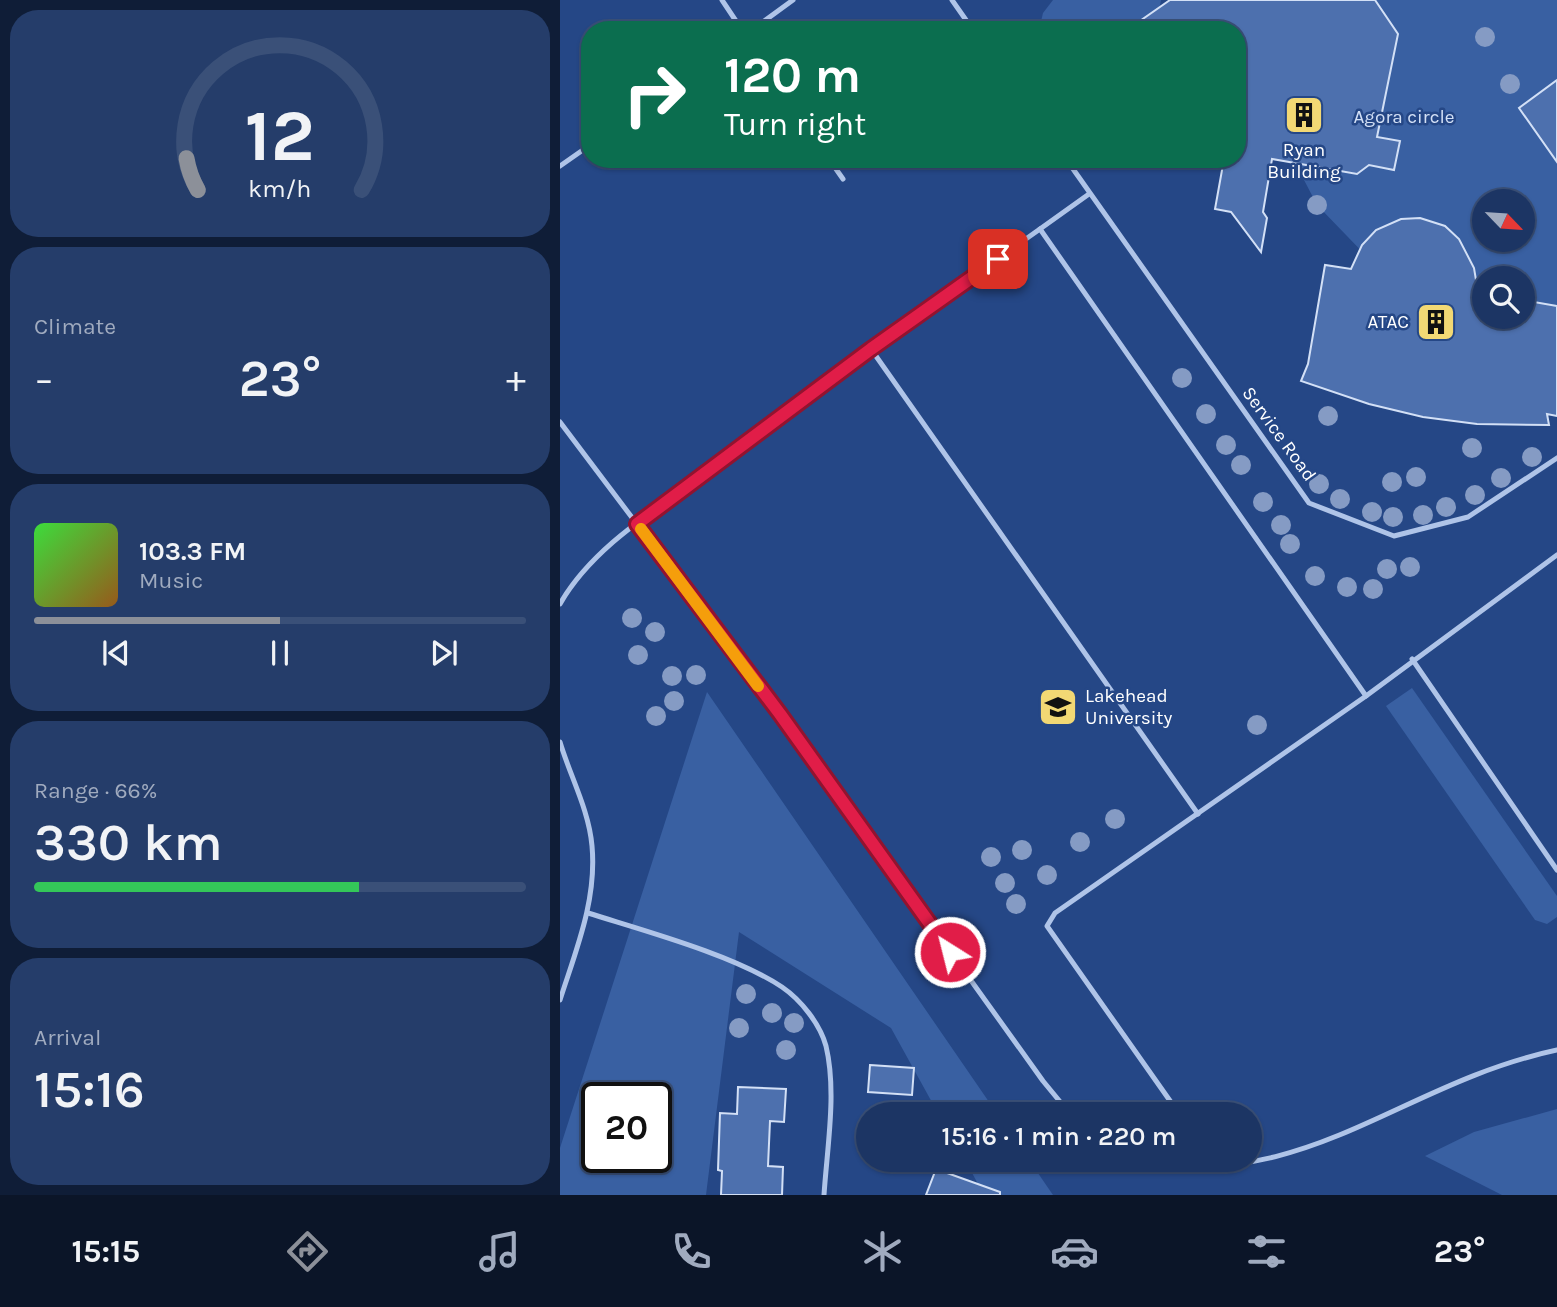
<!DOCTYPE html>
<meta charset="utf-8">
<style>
:root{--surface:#1c3564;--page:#253d6a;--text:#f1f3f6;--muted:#a0abbf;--line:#3a5078;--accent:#8c9099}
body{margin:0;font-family:Karla,sans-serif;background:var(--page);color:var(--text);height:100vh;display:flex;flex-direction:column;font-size:26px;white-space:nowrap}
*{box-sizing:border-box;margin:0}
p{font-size:23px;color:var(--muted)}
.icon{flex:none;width:38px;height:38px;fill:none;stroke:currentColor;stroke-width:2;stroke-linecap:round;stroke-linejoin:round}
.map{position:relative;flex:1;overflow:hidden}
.details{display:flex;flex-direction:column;gap:10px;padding:10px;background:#0f1d37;width:560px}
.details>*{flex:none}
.hud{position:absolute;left:21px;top:21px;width:665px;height:147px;border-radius:28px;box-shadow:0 2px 5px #0004,0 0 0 2px var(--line);background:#0b6e4f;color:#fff;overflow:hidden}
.needle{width:46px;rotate:115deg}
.controls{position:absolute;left:912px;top:189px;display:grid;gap:14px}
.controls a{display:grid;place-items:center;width:63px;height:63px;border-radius:50%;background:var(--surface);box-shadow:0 2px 5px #0004,0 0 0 2px var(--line);font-size:35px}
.speed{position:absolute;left:21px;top:1082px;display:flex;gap:14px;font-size:35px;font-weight:700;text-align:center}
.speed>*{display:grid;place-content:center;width:91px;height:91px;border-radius:50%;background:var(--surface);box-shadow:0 2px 5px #0004,0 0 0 2px var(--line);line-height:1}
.speed .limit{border:4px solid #111;border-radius:10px;background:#fff;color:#111}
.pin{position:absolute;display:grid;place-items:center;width:60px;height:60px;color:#fff;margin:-30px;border-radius:14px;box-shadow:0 4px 10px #0006}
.me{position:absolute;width:77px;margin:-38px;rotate:324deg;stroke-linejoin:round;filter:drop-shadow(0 0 5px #0008)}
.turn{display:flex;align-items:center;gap:24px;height:147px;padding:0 28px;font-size:32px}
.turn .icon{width:91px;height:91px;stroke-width:2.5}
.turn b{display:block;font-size:49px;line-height:60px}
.big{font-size:52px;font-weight:600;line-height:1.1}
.details .widget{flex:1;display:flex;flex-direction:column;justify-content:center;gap:10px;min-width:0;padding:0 24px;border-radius:28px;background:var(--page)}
.details .dial{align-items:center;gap:0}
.dial svg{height:182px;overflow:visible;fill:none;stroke:var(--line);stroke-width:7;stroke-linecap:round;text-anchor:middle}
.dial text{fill:var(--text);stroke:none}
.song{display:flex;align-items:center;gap:21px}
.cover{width:84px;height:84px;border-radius:10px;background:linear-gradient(135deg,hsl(120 70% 55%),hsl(30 70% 35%))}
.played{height:7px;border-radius:4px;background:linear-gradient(90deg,var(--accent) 50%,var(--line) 50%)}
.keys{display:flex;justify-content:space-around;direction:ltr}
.heat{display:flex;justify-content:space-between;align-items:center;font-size:38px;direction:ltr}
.charge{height:10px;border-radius:5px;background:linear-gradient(90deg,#34c759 66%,var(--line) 0)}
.trip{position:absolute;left:296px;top:1102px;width:406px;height:70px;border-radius:35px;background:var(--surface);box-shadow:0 2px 5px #0004,0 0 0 2px var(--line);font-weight:600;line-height:70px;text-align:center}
.dock{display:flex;height:112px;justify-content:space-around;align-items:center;background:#0b1528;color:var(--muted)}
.dock .icon{width:49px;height:49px}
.dock .active{color:var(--accent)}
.dock b{font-size:32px;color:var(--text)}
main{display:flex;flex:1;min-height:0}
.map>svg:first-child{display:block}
.green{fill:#3960a2;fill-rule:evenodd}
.building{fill:#4d70ae;stroke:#d3e0f6;stroke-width:2}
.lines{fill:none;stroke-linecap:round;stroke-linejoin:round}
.service{stroke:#afc4e8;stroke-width:5}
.tree{fill:#859bc4}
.route-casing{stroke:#92132f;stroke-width:18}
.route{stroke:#e11d48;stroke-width:12}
.slow{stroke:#f59e0b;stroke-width:12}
.labels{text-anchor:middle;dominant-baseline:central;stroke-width:5;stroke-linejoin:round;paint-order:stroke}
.park-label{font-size:19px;fill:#d3e0f6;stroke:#254786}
.poi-label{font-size:19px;fill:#fff;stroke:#254786}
.street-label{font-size:19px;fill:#fff;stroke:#254786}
</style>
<main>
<section class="details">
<div class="widget dial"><svg viewBox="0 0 100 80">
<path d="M14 69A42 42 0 1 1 86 69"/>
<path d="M14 69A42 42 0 0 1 9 55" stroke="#8c9099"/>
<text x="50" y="56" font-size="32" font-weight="700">12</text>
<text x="50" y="72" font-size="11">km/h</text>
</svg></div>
<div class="widget"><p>Climate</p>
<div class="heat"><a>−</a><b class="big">23°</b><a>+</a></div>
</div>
<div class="widget">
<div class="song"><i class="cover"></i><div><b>103.3 FM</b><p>Music</p></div></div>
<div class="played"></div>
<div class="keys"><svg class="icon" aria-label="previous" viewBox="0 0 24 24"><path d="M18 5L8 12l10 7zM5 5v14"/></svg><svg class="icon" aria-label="pause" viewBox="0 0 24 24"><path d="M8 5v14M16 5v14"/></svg><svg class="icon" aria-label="next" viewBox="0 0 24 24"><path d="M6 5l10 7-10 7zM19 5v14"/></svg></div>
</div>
<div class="widget"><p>Range · 66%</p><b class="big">330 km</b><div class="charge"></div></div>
<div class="widget"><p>Arrival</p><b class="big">15:16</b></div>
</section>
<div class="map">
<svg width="997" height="1195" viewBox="0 0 997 1195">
<rect width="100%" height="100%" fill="#254786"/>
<!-- green -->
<g class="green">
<path d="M 493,0 L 601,0 L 595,30 L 479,30 L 483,13 Z"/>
<path d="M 651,0 L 997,0 L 997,339 L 875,327 L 757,205 L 677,51 L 677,30 ZM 924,201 L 962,201 L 962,240 L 924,240 ZM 924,278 L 962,278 L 962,317 L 924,317 Z"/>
<path d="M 852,688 L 997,896 L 997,917 L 987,924 L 975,920 L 826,706 Z"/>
<path d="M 147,692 L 438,1115 L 379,1115 L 331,1028 L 179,932 L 146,1195 L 0,1195 L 0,1148 ZM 37,1097 L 96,1097 L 96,1157 L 37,1157 Z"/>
<path d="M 997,1109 L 997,1195 L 942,1195 L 865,1156 L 914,1132 Z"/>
<path d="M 405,1160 L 469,1160 L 493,1195 L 424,1195 Z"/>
</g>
<!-- building -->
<g class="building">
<path d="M 610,0 L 815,0 L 838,34 L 817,137 L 840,141 L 834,170 L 809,165 L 797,174 L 712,159 L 703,212 L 707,218 L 701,252 L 671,212 L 655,209 L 664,159 L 677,159 L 677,30 L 567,30 Z"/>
<path d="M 997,80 L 997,162 L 959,108 Z"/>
<path d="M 860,218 L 885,226 L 899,239 L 914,268 L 918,292 L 924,293 L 924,317 L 962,317 L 962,300 L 997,306 L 997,416 L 987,414 L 989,425 L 917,424 L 863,417 L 809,404 L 741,381 L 748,364 L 765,265 L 791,269 L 802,245 L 816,230 L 841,219 Z"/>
<path d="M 310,1065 L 354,1068 L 352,1095 L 308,1092 Z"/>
<path d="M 178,1087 L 226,1089 L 224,1122 L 210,1121 L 208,1166 L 223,1167 L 222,1195 L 161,1195 L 162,1171 L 158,1170 L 160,1113 L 177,1114 Z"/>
<path d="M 376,1169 L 440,1192 L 440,1195 L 366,1195 Z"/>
</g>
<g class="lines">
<!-- service -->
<g class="service">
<path d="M 162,0 L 182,30"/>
<path d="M 392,0 L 413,30"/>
<path d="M 192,30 L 233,0"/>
<path d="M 269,159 L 283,179"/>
<path d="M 506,159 L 749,503 L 834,536 L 908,517 L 997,458"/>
<path d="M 0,166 L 30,145"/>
<path d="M 480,229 L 529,194"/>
<path d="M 311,349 L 638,814"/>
<path d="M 0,422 L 220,714 L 483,1081 L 511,1115"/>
<path d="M 0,604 C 34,544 104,505 158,464 C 264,384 371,306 480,229 L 806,696"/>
<path d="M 852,659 L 997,870"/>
<path d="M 0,742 C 10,776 29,810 32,846 C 37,900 16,950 0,1000"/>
<path d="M 28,913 C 85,931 174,955 222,987 C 241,1000 260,1024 266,1046 C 277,1092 267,1148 264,1195"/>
<path d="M 620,1115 L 487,926 L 495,913 L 806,696 L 997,555"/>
<path d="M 569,1160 C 746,1195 837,1084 997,1050"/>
</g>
</g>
<!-- trees -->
<g class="tree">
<circle cx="925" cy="37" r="10"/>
<circle cx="950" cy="84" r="10"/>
<circle cx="757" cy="205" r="10"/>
<circle cx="622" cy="378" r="10"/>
<circle cx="646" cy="414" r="10"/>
<circle cx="768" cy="416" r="10"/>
<circle cx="666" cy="445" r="10"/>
<circle cx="912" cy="448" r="10"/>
<circle cx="972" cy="457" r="10"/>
<circle cx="681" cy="465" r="10"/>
<circle cx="856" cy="477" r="10"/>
<circle cx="941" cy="478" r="10"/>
<circle cx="832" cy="482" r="10"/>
<circle cx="759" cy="484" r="10"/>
<circle cx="915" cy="495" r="10"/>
<circle cx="780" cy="499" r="10"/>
<circle cx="703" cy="502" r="10"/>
<circle cx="886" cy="507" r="10"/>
<circle cx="812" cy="512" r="10"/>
<circle cx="863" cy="515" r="10"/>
<circle cx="833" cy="517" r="10"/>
<circle cx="721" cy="525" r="10"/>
<circle cx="730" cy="544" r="10"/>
<circle cx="850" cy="567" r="10"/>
<circle cx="827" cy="569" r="10"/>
<circle cx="755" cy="576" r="10"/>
<circle cx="787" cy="587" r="10"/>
<circle cx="813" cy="589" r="10"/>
<circle cx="72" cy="618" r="10"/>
<circle cx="95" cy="632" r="10"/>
<circle cx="78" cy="655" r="10"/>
<circle cx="136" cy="675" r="10"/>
<circle cx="112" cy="676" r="10"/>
<circle cx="114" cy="701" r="10"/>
<circle cx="96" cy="716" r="10"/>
<circle cx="697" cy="725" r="10"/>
<circle cx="555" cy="819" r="10"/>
<circle cx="520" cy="842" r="10"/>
<circle cx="462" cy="850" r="10"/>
<circle cx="431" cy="857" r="10"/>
<circle cx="487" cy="875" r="10"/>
<circle cx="445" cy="883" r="10"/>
<circle cx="456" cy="904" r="10"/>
<circle cx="186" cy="994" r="10"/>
<circle cx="212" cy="1013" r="10"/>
<circle cx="234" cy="1023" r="10"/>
<circle cx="179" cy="1028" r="10"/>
<circle cx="226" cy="1050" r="10"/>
</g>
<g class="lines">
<!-- route casing -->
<g class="route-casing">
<path id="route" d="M 390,952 L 220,714 L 77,524 L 311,349 L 438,259"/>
</g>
<!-- route -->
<use href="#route" class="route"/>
<!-- slow -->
<path class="slow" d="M 81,529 L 198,686"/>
</g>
<!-- icons -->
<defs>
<g id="building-square" transform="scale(2.0125)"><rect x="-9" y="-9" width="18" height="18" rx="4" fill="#f2d874" stroke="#254786"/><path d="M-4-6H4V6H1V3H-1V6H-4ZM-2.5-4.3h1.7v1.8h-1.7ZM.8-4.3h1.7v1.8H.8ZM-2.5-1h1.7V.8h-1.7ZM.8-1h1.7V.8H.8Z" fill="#111"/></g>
<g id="university-square" transform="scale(2.0125)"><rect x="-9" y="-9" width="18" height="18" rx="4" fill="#f2d874" stroke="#254786"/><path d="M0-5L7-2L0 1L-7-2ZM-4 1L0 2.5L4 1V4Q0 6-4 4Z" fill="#111"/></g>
</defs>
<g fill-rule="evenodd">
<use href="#building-square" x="744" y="115"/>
<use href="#building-square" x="876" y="322"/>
<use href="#university-square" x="498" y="707"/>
</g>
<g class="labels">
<!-- park labels -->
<g class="park-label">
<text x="844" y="117">Agora circle</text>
</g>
<!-- poi labels -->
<g class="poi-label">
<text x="744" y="150">Ryan<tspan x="744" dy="22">Building</tspan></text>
<text x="849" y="322" text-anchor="end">ATAC</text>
<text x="525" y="696" text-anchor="start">Lakehead<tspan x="525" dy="22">University</tspan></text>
</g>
<!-- street labels -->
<g class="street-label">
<text transform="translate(719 434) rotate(54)">Service Road</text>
</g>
</g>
</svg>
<div class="controls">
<a><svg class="needle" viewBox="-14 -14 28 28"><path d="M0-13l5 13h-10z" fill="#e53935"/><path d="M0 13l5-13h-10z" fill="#a0abbf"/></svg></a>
<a><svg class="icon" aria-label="search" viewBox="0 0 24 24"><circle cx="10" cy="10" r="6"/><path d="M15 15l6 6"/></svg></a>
</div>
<div class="speed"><div class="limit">20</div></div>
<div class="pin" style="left:438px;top:259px;background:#d93025"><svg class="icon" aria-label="arrive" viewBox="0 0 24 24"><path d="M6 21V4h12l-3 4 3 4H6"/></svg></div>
<svg class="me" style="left:390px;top:952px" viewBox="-20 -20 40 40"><circle r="17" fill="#e11d48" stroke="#fff" stroke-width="3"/><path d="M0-11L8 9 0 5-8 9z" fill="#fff"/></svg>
<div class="trip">15:16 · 1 min · 220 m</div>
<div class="hud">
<div class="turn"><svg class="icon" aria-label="right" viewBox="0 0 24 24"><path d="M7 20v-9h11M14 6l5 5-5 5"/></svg><div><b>120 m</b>Turn right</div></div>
</div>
</div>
</main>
<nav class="dock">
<b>15:15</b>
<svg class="icon active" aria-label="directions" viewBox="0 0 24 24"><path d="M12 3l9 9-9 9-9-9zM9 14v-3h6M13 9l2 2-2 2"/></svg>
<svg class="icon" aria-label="music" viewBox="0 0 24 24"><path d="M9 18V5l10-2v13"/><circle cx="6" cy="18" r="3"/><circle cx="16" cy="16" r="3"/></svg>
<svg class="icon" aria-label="phone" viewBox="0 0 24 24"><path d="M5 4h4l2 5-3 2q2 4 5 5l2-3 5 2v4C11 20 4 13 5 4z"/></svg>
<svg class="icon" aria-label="climate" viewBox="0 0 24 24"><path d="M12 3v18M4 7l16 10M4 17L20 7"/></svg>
<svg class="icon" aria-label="car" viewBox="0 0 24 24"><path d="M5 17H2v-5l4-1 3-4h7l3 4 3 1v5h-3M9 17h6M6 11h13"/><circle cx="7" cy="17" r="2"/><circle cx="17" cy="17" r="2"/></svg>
<svg class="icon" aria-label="filters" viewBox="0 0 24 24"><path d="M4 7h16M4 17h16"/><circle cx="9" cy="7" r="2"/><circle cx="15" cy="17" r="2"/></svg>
<b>23°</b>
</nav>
